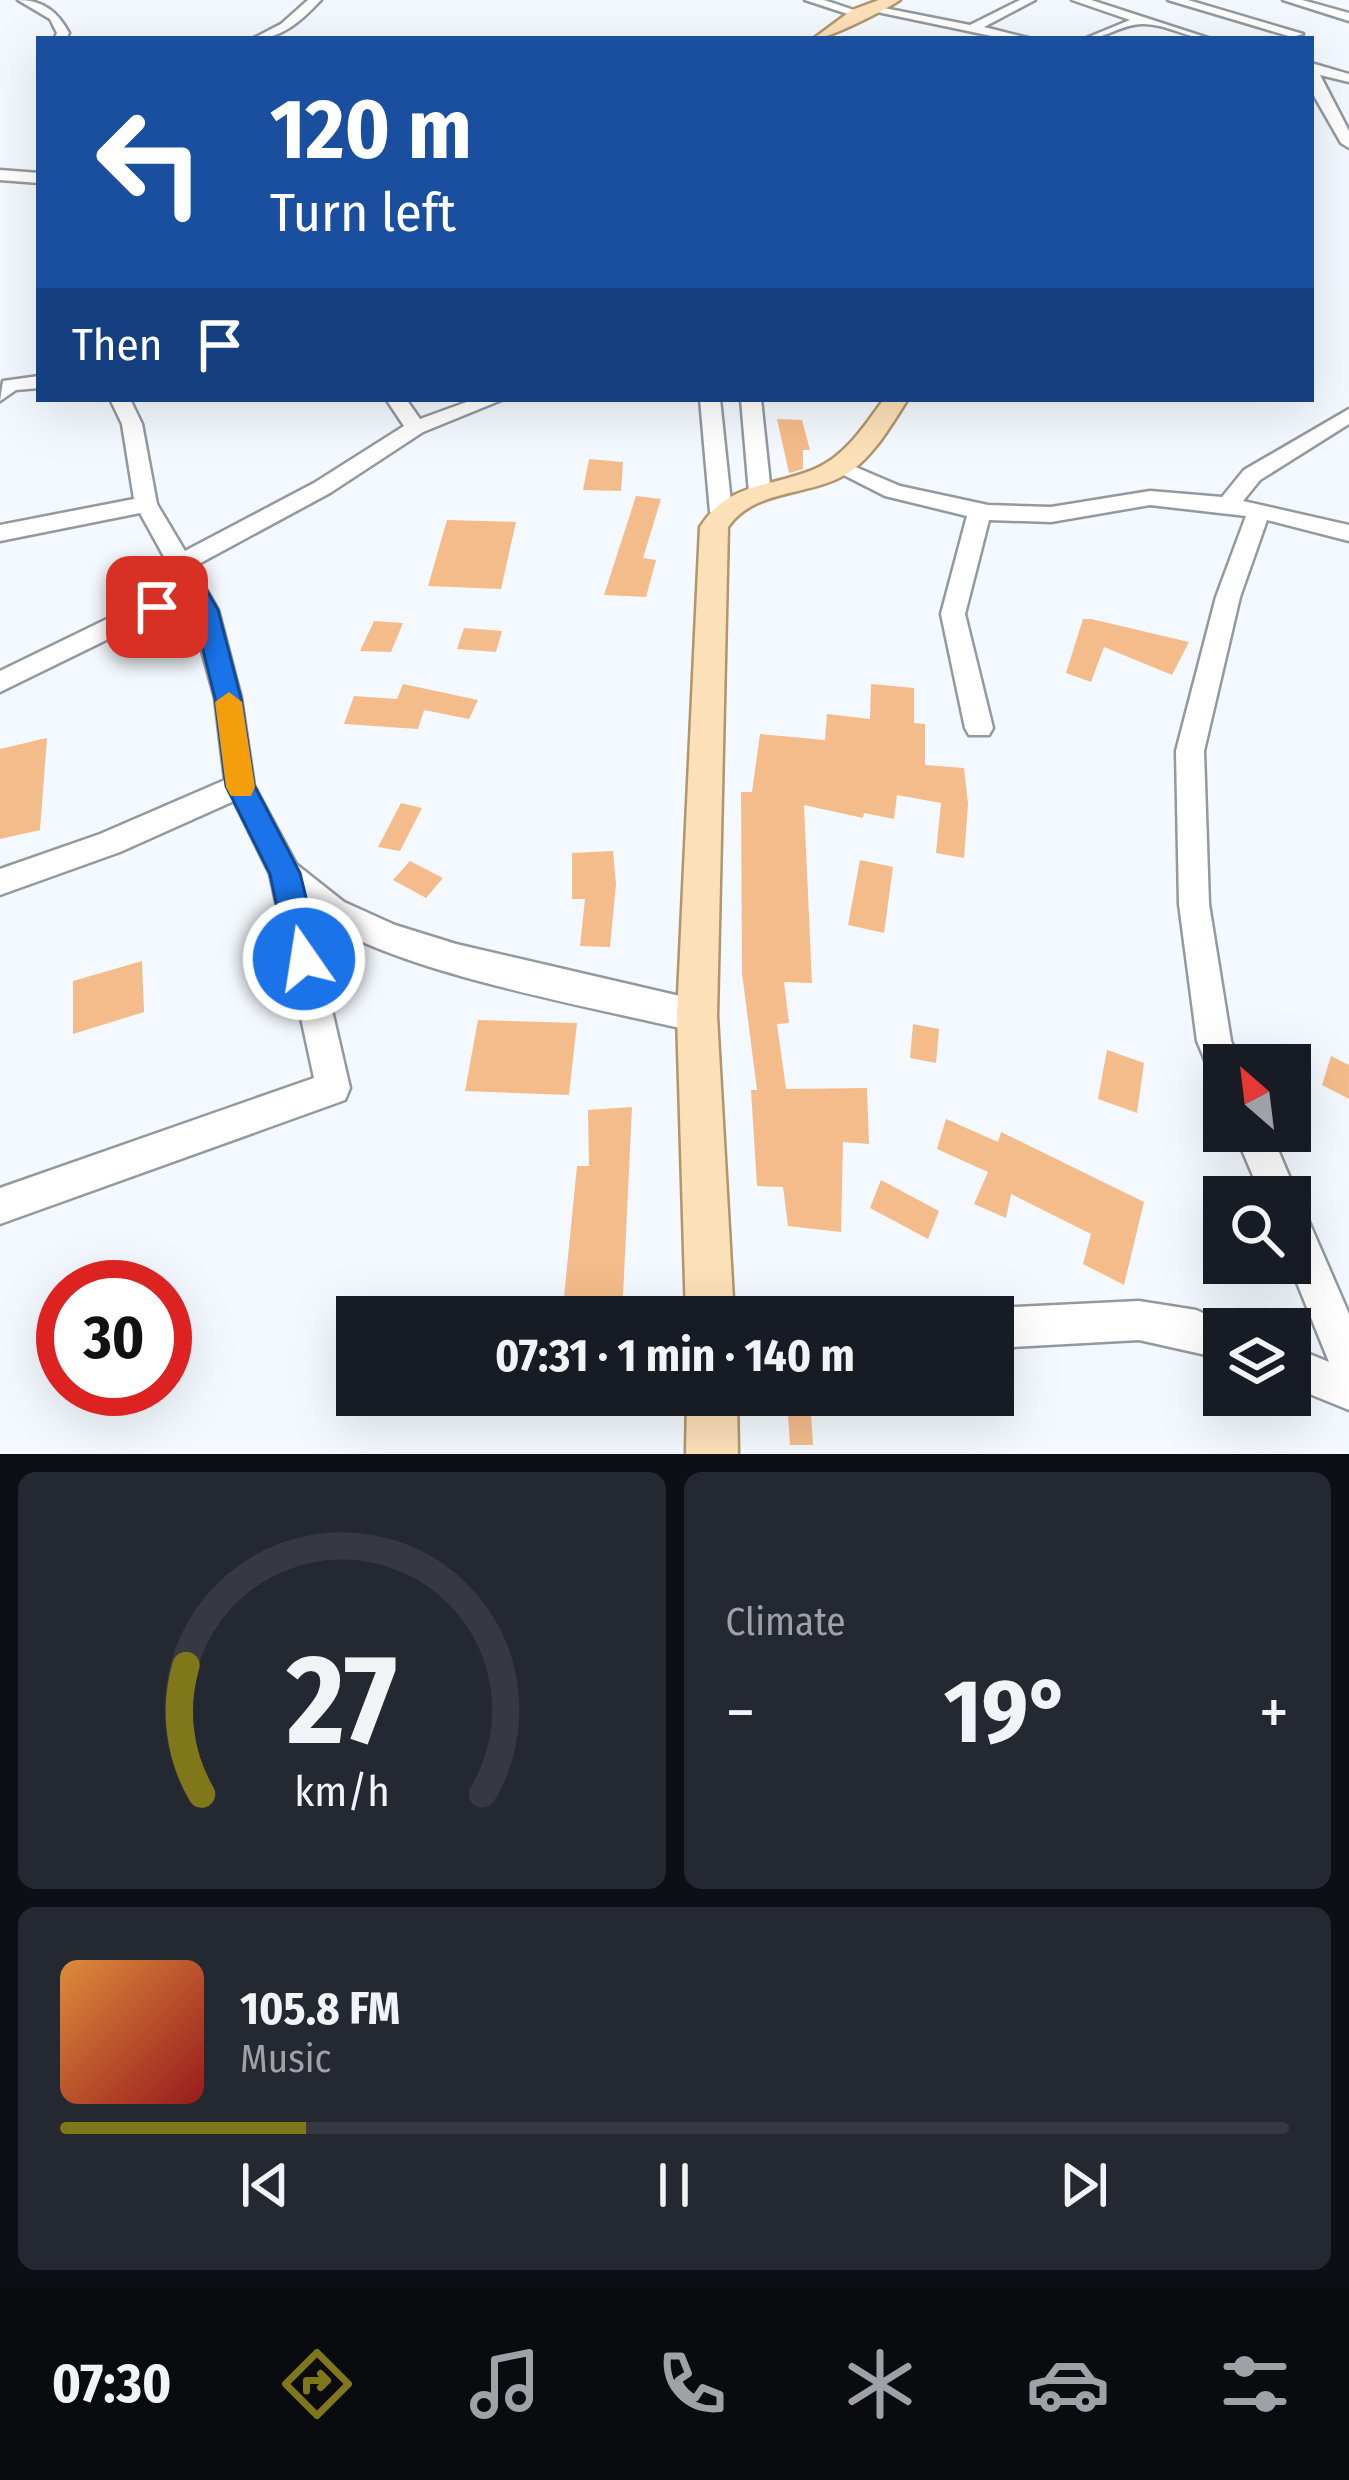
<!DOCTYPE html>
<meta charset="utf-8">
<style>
:root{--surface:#171b24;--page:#242831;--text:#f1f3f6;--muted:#9ea1a6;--line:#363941;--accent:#80761a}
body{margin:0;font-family:"Fira Sans Condensed",sans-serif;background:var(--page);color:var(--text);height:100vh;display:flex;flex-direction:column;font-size:45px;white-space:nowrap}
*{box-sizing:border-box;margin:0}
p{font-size:39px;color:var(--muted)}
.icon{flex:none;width:66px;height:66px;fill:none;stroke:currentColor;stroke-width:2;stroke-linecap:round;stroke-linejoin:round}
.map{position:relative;height:1454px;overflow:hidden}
.drawer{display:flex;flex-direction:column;gap:18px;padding:18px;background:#0d0f14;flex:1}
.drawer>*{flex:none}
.guide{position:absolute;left:36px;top:36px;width:1278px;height:366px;border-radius:0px;box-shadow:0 12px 48px #0002;background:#1a4fa0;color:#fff;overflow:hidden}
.needle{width:78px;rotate:332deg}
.controls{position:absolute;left:1203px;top:1044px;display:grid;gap:24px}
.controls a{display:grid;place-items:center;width:108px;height:108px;border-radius:0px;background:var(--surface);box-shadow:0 12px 48px #0002;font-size:60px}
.speed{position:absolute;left:36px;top:1260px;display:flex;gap:24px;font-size:60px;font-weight:700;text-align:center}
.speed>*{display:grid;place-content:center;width:156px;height:156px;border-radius:50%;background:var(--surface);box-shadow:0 12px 48px #0002;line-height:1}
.speed .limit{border:18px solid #d22;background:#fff;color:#111}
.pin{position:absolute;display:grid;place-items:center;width:102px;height:102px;color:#fff;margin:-51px;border-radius:24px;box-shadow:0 6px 18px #0006}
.me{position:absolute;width:132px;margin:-66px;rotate:347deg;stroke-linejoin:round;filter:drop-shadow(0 0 9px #0008)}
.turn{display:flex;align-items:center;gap:42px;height:252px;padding:0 36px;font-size:54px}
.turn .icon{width:156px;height:156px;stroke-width:2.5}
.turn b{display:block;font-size:84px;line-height:102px}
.then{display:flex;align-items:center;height:114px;padding:0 36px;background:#0003;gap:24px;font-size:45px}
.big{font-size:90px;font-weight:700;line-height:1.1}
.drawer .card{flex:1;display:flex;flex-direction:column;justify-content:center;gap:18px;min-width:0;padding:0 42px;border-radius:18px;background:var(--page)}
.drawer .dial{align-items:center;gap:0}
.dial svg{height:312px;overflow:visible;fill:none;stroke:var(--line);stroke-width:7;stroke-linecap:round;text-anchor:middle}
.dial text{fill:var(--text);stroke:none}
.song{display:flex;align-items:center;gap:36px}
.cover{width:144px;height:144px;border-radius:18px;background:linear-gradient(135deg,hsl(30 70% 55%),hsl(0 70% 35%))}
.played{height:12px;border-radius:6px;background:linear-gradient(90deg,var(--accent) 20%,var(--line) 20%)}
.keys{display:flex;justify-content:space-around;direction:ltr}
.heat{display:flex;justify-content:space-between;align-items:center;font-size:66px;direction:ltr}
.drawer .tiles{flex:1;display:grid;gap:18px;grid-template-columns:1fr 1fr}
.card:last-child{grid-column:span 2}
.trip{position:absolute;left:336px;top:1296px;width:678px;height:120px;border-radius:0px;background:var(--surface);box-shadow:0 12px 48px #0002;font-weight:700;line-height:120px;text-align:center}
.tabs{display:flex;height:192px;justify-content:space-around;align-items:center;background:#090b0e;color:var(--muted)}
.tabs .icon{width:84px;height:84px}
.tabs .current{color:var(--accent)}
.tabs b{font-size:54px;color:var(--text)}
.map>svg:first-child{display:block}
.building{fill:#f5bc8b}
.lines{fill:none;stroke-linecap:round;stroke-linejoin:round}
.minor-casing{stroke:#92999f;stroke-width:5}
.major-casing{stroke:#b2956b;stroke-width:5}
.minor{fill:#fff;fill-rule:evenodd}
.major{fill:#fbe0b8;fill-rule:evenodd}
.route{fill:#1a73e8;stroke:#114b97;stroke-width:3}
.slow{fill:#f59e0b}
</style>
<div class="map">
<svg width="1349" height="1454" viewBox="0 0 1349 1454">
<rect width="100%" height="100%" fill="#f3f9fe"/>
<!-- building -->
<g class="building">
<path d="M 777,419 L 802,420 L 810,450 L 803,450 L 803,469 L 789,473 Z"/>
<path d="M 589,459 L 623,462 L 621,491 L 583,490 Z"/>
<path d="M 636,496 L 661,499 L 643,558 L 656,560 L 646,597 L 604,595 Z"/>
<path d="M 447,520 L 516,522 L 501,589 L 428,586 Z"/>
<path d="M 1083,619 L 1091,619 L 1189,642 L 1172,675 L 1104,647 L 1091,682 L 1066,673 Z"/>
<path d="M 374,621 L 403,623 L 391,652 L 360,651 Z"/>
<path d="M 464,628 L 502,631 L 496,652 L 457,649 Z"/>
<path d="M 403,684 L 478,700 L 469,719 L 424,710 L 418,729 L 344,724 L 354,696 L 397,699 Z"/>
<path d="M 871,684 L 914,688 L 914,723 L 925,724 L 925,765 L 964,768 L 968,804 L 964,858 L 936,853 L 941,803 L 897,795 L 894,819 L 864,813 L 863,818 L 804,805 L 812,983 L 784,982 L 789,1023 L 777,1024 L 786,1089 L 867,1088 L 869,1144 L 843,1142 L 841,1232 L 788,1226 L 783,1187 L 757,1186 L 751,1090 L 757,1090 L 742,973 L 741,792 L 752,792 L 760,734 L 825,740 L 827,714 L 870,719 Z"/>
<path d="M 47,738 L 40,830 L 0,839 L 0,749 Z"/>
<path d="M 401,803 L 422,808 L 400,851 L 378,847 Z"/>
<path d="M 613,851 L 616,884 L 610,947 L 580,946 L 585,899 L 572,899 L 572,853 Z"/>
<path d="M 860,860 L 893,867 L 884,933 L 848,925 Z"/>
<path d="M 410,861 L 443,878 L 426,898 L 393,880 Z"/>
<path d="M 142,961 L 144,1012 L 73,1034 L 73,981 Z"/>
<path d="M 478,1020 L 577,1023 L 569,1095 L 465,1091 Z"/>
<path d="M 913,1024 L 939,1029 L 936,1063 L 910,1058 Z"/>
<path d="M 1107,1050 L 1144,1063 L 1137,1113 L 1098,1099 Z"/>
<path d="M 1331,1056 L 1349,1065 L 1349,1099 L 1322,1085 Z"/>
<path d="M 632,1107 L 622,1317 L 562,1317 L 577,1166 L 589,1166 L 588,1110 Z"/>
<path d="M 946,1119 L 998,1142 L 1001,1132 L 1144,1202 L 1124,1285 L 1083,1264 L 1091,1234 L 1011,1194 L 1006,1218 L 974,1204 L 988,1172 L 937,1149 Z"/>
<path d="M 881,1180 L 939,1211 L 928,1239 L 870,1208 Z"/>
<path d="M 787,1400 L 810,1400 L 813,1445 L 790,1445 Z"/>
</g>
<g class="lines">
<!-- minor casing -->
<g class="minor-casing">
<g id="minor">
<path d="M 18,0 C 43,0 58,12 69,33 L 66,39 L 54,39 L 57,33 L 50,19 Z"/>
<path d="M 308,0 L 321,0 C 301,21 282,39 252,39 L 281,24 Z"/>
<path d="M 805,0 L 824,0 L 863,13 L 857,17 Z"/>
<path d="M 1020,0 L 1035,0 L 984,27 L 1032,39 L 1006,39 L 863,9 L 869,5 L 970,25 Z"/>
<path d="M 1072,0 L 1091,0 L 1211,39 C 1188,39 1165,23 1142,24 C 1122,24 1105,39 1084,39 L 1130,20 Z"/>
<path d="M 1168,0 L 1188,0 L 1303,34 L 1292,37 Z"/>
<path d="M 1283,0 L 1302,0 L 1349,13 L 1349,21 Z"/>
<path d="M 1311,63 L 1349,74 L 1349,82 L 1320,75 L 1349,131 L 1349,148 L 1341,143 L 1313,94 Z"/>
<path d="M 0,170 L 39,173 L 39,183 L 0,180 Z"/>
<path d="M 39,376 L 39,388 L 16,390 L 0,401 L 3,381 Z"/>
<path d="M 110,399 L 130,399 L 142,424 L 157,504 L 185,551 L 314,483 L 404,426 L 386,399 L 406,399 L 420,419 L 475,399 L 504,399 L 423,432 L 330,493 L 193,567 L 218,610 L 241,698 L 254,786 L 296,864 L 344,902 L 395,925 L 456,944 L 697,1000 L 709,1005 L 713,1016 L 709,1027 L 697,1032 C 599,1008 382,971 309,911 L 350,1088 L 345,1100 L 0,1224 L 0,1188 L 314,1078 L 270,874 L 234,801 L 120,852 L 0,895 L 0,869 L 100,834 L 225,780 L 215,698 L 188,600 L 0,692 L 0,671 L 179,584 L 140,513 L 0,541 L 0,525 L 134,499 L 122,424 Z"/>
<path d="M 700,399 L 720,399 L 732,512 L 721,519 L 710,512 Z"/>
<path d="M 741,399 L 761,399 L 771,493 L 760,500 L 749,493 Z"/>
<path d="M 1349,409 L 1349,424 L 1260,480 L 1243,501 L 1349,525 L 1349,541 L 1267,520 L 1240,597 L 1204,751 L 1209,904 L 1231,1041 L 1241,1065 L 1224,1065 L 1224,1082 L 1212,1077 L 1197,1041 L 1179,904 L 1176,751 L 1216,597 L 1246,516 L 1150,505 L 1051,522 L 989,520 L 965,614 L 993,728 L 989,735 L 969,735 L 965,728 L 941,614 L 967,516 L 885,496 L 828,467 L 839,460 L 900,486 L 988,505 L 1051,507 L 1150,491 L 1222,497 L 1244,470 Z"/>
<path d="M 1234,1131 L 1270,1131 L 1298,1197 L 1295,1205 L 1303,1208 L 1349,1314 L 1349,1410 L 1290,1386 L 1290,1346 L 1329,1362 L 1289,1263 L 1290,1197 L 1262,1197 Z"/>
<path d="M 1139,1301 L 1196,1310 L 1240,1329 L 1224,1329 L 1224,1359 L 1139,1340 L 993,1348 L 993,1317 L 978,1317 L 993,1308 Z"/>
</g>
</g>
<!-- major casing -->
<g class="major-casing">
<g id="major">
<path d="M 879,0 L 900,0 C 885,10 829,39 813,39 L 852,10 Z"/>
<path d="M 884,399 L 908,399 C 891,425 874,456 848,473 C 810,497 755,488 728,527 L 717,1016 L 734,1317 L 686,1317 L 677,1016 L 700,527 C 729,481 772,488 817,468 C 847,454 865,425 884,399 Z"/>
<path d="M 687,1395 L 737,1395 L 738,1454 L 686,1454 Z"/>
</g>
</g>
<!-- minor -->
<use href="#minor" class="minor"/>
<!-- major -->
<use href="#major" class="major"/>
</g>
<!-- route -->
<path class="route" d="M 193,580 L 202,582 L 218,610 L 241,698 L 254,785 L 300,873 L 321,959 L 316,969 L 304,973 L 293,969 L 288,959 L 270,874 L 226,786 L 215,698 L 193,610 L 188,601 L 157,616 L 145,607 L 148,601 Z"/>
<!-- slow -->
<path class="slow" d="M 229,692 L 242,702 L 255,787 L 251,796 L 231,796 L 226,787 L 215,702 Z"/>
</svg>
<div class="controls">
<a><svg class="needle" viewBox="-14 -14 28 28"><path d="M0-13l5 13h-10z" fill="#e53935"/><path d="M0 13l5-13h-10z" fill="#9ea1a6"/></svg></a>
<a><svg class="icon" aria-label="search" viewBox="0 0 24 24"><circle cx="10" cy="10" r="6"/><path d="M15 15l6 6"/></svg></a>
<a><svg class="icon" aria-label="layers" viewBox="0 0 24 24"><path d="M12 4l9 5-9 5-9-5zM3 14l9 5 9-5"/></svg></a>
</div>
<div class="speed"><div class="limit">30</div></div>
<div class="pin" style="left:157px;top:607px;background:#d93025"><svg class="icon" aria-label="arrive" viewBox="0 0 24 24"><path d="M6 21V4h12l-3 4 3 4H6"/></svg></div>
<svg class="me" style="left:304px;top:959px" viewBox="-20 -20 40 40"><circle r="17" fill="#1a73e8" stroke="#fff" stroke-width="3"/><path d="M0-11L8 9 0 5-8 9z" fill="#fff"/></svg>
<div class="trip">07:31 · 1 min · 140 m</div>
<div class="guide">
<div class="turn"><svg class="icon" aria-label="left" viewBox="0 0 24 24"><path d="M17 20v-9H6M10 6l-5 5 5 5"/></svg><div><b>120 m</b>Turn left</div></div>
<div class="then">Then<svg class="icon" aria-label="arrive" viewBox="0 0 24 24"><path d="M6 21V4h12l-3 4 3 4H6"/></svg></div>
</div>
</div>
<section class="drawer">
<div class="tiles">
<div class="card dial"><svg viewBox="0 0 100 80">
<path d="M14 69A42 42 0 1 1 86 69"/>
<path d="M14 69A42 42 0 0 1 10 36" stroke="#80761a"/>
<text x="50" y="56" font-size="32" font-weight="700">27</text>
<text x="50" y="72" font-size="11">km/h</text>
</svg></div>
<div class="card"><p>Climate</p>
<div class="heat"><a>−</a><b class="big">19°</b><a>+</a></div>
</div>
<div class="card">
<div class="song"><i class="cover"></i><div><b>105.8 FM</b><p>Music</p></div></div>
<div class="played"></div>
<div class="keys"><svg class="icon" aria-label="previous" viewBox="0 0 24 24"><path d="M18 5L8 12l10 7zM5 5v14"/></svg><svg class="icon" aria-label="pause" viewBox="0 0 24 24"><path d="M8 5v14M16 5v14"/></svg><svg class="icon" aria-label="next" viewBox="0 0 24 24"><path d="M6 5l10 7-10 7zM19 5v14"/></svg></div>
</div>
</div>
</section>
<nav class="tabs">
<b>07:30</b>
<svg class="icon current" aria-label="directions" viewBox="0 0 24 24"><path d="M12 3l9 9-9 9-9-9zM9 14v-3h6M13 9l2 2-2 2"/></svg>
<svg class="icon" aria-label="music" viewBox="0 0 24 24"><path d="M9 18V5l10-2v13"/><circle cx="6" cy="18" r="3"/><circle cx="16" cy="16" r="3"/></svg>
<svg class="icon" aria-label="phone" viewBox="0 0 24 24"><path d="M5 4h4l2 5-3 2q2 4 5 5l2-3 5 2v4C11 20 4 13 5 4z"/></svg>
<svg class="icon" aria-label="climate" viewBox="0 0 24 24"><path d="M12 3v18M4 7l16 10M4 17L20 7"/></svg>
<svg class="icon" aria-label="car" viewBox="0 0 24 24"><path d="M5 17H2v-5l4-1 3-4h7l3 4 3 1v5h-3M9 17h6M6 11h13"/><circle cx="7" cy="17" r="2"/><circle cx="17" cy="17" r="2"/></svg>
<svg class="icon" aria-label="filters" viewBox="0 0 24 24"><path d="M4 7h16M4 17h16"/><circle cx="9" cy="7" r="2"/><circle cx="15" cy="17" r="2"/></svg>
</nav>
